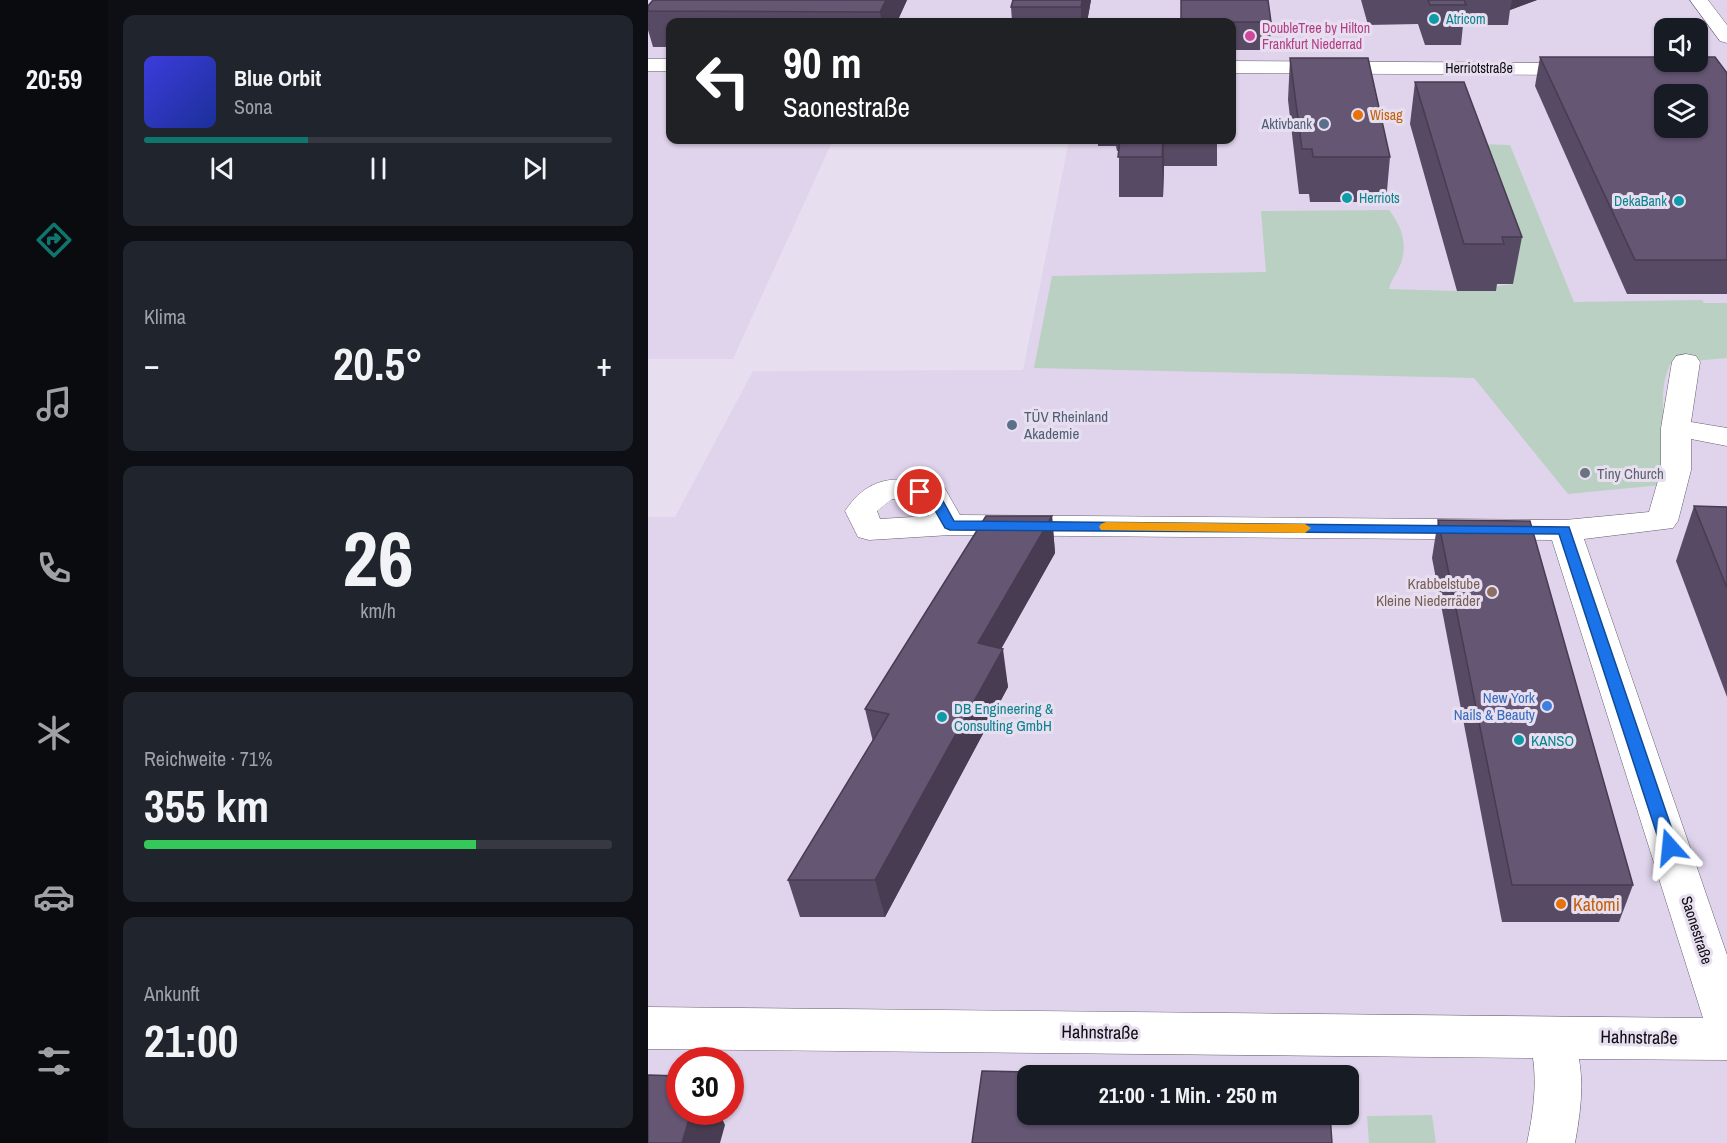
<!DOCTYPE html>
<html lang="de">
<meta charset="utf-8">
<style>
:root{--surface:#171b24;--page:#20242c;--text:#f1f3f6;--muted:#9ea1a6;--line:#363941;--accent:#0f766e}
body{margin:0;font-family:"Archivo Narrow",sans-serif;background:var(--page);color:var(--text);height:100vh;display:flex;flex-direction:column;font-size:22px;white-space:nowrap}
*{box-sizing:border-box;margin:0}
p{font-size:20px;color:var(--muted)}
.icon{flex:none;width:33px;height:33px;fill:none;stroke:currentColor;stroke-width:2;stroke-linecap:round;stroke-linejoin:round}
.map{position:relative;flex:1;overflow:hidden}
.drawer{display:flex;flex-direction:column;gap:15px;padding:15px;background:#0d0f14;width:540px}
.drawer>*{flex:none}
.guide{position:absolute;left:18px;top:18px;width:570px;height:126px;border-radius:12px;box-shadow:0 2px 4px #0004;background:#202124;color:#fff;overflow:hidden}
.buttons{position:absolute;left:1006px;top:18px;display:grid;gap:12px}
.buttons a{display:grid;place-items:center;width:54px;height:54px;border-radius:12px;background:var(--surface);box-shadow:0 2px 4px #0004;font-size:30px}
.speed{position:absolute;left:18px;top:1047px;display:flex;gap:12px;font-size:30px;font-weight:700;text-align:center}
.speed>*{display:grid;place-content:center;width:78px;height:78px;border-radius:50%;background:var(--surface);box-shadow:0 2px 4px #0004;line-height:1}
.speed .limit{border:9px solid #d22;background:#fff;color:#111}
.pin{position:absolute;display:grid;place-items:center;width:51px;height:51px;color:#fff;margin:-26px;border:3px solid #fff;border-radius:50%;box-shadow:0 2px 6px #0007}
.me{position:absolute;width:66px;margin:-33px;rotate:342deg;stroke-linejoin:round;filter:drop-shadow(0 0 4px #0008)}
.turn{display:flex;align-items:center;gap:21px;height:126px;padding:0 18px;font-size:27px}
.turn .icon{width:78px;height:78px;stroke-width:2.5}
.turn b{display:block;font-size:42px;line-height:51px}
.big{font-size:45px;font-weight:800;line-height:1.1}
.drawer .tile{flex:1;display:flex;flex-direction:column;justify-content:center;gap:9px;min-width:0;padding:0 21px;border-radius:12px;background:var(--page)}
.drawer .dial{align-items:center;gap:0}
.dial b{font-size:78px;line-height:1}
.song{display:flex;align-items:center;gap:18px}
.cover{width:72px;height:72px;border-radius:9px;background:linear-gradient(135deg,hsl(240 70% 55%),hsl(230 70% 35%))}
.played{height:6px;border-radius:3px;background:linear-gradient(90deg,var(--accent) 35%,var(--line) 35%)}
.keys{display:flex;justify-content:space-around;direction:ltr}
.heat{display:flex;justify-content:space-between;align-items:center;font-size:33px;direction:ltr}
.charge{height:9px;border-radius:4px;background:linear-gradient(90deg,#34c759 71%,var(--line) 0)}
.trip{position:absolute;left:369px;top:1065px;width:342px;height:60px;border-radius:12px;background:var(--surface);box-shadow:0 2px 4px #0004;font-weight:800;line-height:60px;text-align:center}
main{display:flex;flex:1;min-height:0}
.tabs{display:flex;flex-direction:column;width:108px;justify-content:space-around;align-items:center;background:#090b0e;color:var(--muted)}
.tabs .icon{width:42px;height:42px}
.tabs .selected{color:var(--accent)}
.tabs b{font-size:27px;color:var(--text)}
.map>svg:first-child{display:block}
.built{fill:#e0d4ec;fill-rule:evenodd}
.green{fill:#bad0c2}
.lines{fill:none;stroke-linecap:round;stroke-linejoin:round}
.minor-casing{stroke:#655e6d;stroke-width:1}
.major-casing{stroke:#655e6d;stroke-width:1}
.minor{fill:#fff;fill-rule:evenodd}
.major{fill:#fff;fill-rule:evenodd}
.wall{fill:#574a64}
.shaded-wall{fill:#473c51}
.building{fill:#655674;stroke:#473c51;stroke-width:1.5;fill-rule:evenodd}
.route{fill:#1a73e8;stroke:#114b97;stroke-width:1.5}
.slow{fill:#f59e0b}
.culture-dot{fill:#0f9aa8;stroke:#e7dff0;stroke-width:2}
.hotel-dot{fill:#d1479c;stroke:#e7dff0;stroke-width:2}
.food-dot{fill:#e8710a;stroke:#e7dff0;stroke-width:2}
.service-dot{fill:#5c6f8a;stroke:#e7dff0;stroke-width:2}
.worship-dot{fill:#6b7280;stroke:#e7dff0;stroke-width:2}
.education-dot{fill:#8d6e63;stroke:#e7dff0;stroke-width:2}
.shop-dot{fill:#3f7fe0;stroke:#e7dff0;stroke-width:2}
.labels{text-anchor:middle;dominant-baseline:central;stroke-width:6;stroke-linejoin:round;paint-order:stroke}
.far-culture-label{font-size:14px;fill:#0d838f;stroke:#e7dff0;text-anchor:start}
.far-hotel-label{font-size:14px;fill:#b23c85;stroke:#e7dff0;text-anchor:start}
.far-street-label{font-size:14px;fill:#0e0c11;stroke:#e7dff0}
.far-food-label{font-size:14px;fill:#c56008;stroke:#e7dff0;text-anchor:start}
.far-service-label{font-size:14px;fill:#4e5e75;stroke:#e7dff0;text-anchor:end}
.service-label{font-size:15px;fill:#4e5e75;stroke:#e7dff0;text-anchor:start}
.worship-label{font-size:15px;fill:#5b616d;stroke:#e7dff0;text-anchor:start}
.education-label{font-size:15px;fill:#785e54;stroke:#e7dff0;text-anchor:end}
.shop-label{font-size:15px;fill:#366cbe;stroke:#e7dff0;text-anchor:end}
.culture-label{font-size:15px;fill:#0d838f;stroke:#e7dff0;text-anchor:start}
.street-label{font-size:15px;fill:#0e0c11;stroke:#e7dff0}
.near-food-label{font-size:18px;fill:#c56008;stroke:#e7dff0;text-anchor:start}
.near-street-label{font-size:18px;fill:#0e0c11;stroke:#e7dff0}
</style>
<main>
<nav class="tabs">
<b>20:59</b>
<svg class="icon selected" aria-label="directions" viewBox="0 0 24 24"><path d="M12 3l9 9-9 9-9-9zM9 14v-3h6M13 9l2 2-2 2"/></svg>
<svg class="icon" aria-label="music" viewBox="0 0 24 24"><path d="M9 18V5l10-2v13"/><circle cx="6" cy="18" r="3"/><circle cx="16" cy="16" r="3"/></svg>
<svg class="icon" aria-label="phone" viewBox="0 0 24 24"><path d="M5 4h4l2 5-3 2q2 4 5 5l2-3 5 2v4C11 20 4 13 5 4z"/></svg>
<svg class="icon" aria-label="climate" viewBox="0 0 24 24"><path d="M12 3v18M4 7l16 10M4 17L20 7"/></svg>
<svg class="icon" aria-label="car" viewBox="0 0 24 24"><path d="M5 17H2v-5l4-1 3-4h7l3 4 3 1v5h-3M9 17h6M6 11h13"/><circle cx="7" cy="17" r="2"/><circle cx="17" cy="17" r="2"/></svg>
<svg class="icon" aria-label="filters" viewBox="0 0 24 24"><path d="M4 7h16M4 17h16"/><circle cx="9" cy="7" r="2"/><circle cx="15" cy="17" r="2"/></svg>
</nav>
<section class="drawer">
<div class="tile">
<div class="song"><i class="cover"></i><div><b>Blue Orbit</b><p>Sona</p></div></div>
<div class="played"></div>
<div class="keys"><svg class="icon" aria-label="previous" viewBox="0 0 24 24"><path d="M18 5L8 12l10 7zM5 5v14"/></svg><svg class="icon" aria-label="pause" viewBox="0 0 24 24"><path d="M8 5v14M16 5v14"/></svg><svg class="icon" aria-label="next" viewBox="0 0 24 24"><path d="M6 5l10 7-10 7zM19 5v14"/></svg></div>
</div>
<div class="tile"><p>Klima</p>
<div class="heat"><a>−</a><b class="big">20.5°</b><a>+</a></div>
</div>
<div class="tile dial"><b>26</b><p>km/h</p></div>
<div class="tile"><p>Reichweite · 71%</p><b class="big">355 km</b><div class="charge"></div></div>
<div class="tile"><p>Ankunft</p><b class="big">21:00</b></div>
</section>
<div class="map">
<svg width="1079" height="1143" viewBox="0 0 1079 1143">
<rect width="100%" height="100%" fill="#e7dff0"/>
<!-- built -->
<path class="built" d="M 0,0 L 1079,0 L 1079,1143 L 0,1143 L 0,517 L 27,517 L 105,371 L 375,370 L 421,140 L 584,140 L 584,22 L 22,22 L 22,140 L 185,140 L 85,359 L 0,359 ZM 1017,28 L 1050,28 L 1050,62 L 1017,62 ZM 1017,94 L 1050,94 L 1050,128 L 1017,128 ZM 32,1060 L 82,1060 L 82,1112 L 32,1112 ZM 380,1076 L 700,1076 L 700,1114 L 380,1114 Z"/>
<!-- green -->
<g class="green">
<path d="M 794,143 L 862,145 L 926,302 L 1054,300 L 1056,303 L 1079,303 L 1079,358 L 1023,363 C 1006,393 1020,450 1024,484 L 920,494 L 826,378 L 386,368 L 404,276 L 618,272 L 613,211 L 741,210 C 753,225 760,243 753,263 C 750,272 743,279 741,289 L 809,291 L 865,284 Z"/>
<path d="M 784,1115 L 788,1143 L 721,1143 L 719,1116 Z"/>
</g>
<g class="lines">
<!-- minor casing -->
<g class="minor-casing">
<g id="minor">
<rect x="0" y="59" width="22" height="12"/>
<path d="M 584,61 L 933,63 L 940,65 L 943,69 L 940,73 L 933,75 L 584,73 Z"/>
<path d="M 1038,354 L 1048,356 L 1052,362 L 1043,422 L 1079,428 L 1079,446 L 1043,439 L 1043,470 L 1030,521 L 1025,528 L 936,539 L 1079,955 L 1079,1060 L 931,1059 C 936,1087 932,1115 927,1143 L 879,1143 C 885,1114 889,1087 885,1058 L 0,1049 L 0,1007 L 1055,1018 L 904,540 L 302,535 L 221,540 L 210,537 L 197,511 C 223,472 254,476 296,487 L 312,515 L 917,520 L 1001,512 L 1013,470 L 1013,428 L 1024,362 L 1028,356 ZM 244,499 L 274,503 L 281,516 L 232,519 L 229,511 Z"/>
</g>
</g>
<!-- major casing -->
<g class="major-casing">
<path id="major" d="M 1042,0 L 1060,0 L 1079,25 L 1079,43 L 1072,41 Z"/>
</g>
<!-- minor -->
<use href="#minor" class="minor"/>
<!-- major -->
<use href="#major" class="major"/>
</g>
<!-- wall -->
<g class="wall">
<path d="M 259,0 L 249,22 L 22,22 L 22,47 L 5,47 L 0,30 L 0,6 Z"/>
<path d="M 365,0 L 443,0 L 439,22 L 364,22 L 363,7 Z"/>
<path d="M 533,0 L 623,22 L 622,50 L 584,50 L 584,22 L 533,22 Z"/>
<path d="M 713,0 L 889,0 L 862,10 L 860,25 L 815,25 L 813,45 L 777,45 L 770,24 L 720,25 Z"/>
<path d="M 892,57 L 1079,73 L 1079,294 L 979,294 L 887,86 Z"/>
<path d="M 642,58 L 742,157 L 738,202 L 662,202 L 661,194 L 651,194 L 640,100 Z"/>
<path d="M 767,82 L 874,237 L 865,284 L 849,284 L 848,291 L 809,291 L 762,124 Z"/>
<path d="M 450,140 L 569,140 L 569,166 L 516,166 L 515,197 L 471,197 L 471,151 L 469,151 L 468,146 L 450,146 Z"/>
<path d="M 1046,506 L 1079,507 L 1079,697 L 1028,561 Z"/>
<path d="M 404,516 L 407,553 L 353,649 L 360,687 L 237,917 L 152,917 L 140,880 L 225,742 L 217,709 Z"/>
<path d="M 790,520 L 985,885 L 971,922 L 854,922 L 784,558 Z"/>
</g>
<!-- shaded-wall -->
<g class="shaded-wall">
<path d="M 238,0 L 259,0 L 249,22 L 234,22 L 232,12 Z"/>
<path d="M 434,0 L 443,0 L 439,22 L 433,22 L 433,7 Z"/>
<path d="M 864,0 L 889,0 L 862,10 Z"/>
<path d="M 515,140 L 516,140 L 516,166 L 515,197 L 514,157 Z"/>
<path d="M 404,516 L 407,553 L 335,681 L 330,643 Z"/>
<path d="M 355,649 L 360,687 L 237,917 L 227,880 Z"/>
<path d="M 43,1112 L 71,1112 L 77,1125 L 72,1143 L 34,1143 Z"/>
</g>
<!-- building -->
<g class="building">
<path d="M 5,0 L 238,0 L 232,12 L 0,11 L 0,6 Z"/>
<path d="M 365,0 L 434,0 L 433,7 L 363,7 Z"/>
<path d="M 533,0 L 620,0 L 623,22 L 533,22 Z"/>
<path d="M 780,0 L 816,0 L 818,5 L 782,5 Z"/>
<path d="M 892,57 L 1017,57 L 1017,62 L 1050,62 L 1050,57 L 1067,57 L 1079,73 L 1079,260 L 987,260 ZM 1017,94 L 1050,94 L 1050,128 L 1017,128 Z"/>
<path d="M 642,58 L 720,58 L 742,157 L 665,157 L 664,149 L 654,149 Z"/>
<path d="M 767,82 L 816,82 L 874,237 L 854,237 L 856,244 L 816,244 Z"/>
<path d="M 472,140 L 515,140 L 514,157 L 470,157 Z"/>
<path d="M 1046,506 L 1079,507 L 1079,588 Z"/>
<path d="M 338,516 L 404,516 L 330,643 L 355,649 L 227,880 L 140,880 L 241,714 L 217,709 Z"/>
<path d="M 790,520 L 882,521 L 985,885 L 864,885 Z"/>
<path d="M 334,1071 L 602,1076 L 380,1076 L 380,1114 L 682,1114 L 684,1143 L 324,1143 Z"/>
<path d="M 0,1075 L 32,1076 L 32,1112 L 43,1112 L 34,1143 L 0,1143 Z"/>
</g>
<!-- route -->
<path class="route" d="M 272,488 L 290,492 L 306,521 L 921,527 L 1030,847 L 1027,852 L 1022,854 L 1016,852 L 1013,847 L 911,534 L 302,530 L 297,528 L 280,498 L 268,495 L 266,492 L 268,489 Z"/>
<!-- slow -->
<path class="slow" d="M 458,522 L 657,524 L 663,528 L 657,533 L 453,530 L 451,527 L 453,524 Z"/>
<!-- markers -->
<g class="culture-dot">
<circle cx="786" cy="19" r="6"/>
<circle cx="699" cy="198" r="6"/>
<circle cx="1031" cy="201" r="6"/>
<circle cx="294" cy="717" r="6"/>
<circle cx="871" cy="740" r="6"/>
</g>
<circle class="hotel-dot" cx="602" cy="36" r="6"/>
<g class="food-dot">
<circle cx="710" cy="115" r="6"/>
<circle cx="913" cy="904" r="6"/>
</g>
<g class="service-dot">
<circle cx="676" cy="124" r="6"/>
<circle cx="364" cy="425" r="6"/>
</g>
<circle class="worship-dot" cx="937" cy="473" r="6"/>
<circle class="education-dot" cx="844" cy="592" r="6"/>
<circle class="shop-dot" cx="899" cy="706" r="6"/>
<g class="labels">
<!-- far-culture labels -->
<g class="far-culture-label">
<text x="798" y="19">Atricom</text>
<text x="711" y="198">Herriots</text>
<text x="1019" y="201" text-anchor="end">DekaBank</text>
</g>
<!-- far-hotel labels -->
<g class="far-hotel-label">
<text x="614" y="28">DoubleTree by Hilton<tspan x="614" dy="16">Frankfurt Niederrad</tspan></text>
</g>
<!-- far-street labels -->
<g class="far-street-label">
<text x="831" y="68">Herriotstraße</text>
</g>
<!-- far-food labels -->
<g class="far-food-label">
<text x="722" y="115">Wisag</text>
</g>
<!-- far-service labels -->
<g class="far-service-label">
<text x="664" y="124">Aktivbank</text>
</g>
<!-- service labels -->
<g class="service-label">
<text x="376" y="416">TÜV Rheinland<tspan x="376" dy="17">Akademie</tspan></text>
</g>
<!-- worship labels -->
<g class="worship-label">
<text x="949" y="473">Tiny Church</text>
</g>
<!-- education labels -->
<g class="education-label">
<text x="832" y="583">Krabbelstube<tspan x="832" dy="17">Kleine Niederräder</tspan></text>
</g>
<!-- shop labels -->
<g class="shop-label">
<text x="887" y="697">New York<tspan x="887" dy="17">Nails &amp; Beauty</tspan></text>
</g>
<!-- culture labels -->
<g class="culture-label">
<text x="306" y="708">DB Engineering &amp;<tspan x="306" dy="17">Consulting GmbH</tspan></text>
<text x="883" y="740">KANSO</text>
</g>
<!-- street labels -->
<g class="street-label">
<text transform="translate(1049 930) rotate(72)">Saonestraße</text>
</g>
<!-- near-food labels -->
<g class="near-food-label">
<text x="925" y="904">Katomi</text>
</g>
<!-- near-street labels -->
<g class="near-street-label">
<text transform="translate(452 1032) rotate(1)">Hahnstraße</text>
<text transform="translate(991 1037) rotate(1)">Hahnstraße</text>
</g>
</g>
</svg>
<div class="buttons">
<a><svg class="icon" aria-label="sound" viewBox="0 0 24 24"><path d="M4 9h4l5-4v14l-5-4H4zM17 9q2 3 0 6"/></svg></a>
<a><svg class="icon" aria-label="layers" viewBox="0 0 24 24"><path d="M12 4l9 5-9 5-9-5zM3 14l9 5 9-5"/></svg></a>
</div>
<div class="speed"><div class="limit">30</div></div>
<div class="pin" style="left:272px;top:492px;background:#d93025"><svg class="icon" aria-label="arrive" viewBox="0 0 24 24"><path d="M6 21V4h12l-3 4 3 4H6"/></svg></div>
<svg class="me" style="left:1022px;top:847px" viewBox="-20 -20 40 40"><path d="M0-17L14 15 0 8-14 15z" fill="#1a73e8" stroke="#fff" stroke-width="4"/></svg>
<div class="trip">21:00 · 1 Min. · 250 m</div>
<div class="guide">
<div class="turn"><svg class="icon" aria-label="left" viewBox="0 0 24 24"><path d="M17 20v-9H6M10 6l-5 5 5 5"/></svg><div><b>90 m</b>Saonestraße</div></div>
</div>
</div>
</main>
